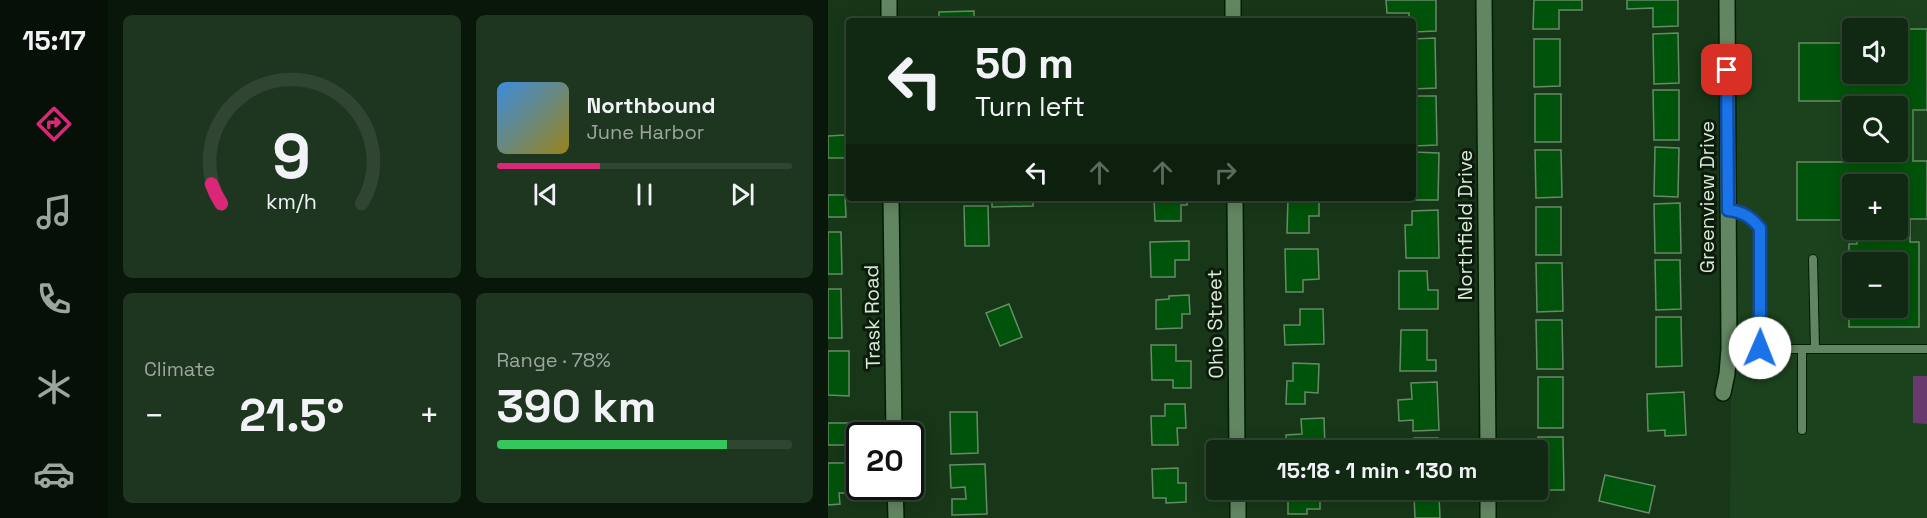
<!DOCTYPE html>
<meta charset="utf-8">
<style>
:root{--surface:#112912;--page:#1e3520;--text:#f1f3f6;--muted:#9ca69f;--line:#304532;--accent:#db2777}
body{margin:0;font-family:"Space Grotesk",sans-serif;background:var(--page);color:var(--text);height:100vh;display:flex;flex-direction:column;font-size:22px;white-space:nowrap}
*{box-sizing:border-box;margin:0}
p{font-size:20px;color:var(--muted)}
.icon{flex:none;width:33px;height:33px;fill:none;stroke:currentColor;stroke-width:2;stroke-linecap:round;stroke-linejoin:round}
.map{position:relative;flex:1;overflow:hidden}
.panel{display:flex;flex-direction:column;gap:15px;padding:15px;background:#09170a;width:720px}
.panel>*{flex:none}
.banner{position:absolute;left:18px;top:18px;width:570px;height:183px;border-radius:6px;box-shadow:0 3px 15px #0003,0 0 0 2px var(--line);background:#112912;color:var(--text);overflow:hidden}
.controls{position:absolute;left:1014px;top:18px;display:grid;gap:12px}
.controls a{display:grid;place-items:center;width:66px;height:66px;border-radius:6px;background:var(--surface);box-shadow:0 3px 15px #0003,0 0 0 2px var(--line);font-size:30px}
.speed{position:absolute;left:18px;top:422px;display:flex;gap:12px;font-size:30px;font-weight:700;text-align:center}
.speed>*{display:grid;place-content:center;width:78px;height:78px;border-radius:50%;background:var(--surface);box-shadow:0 3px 15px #0003,0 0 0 2px var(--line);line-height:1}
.speed .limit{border:3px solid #111;border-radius:9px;background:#fff;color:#111}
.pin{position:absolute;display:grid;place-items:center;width:51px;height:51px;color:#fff;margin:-26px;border-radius:12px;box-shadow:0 3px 9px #0006}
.me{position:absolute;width:66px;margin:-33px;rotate:1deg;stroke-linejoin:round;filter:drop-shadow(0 0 4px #0008)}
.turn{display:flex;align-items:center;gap:21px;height:126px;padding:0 30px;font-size:27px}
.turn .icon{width:78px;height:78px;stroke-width:2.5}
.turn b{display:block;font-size:42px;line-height:51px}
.lanes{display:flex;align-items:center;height:57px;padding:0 30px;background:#0003;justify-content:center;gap:30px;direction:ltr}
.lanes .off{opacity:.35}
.big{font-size:45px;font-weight:600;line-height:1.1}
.panel .widget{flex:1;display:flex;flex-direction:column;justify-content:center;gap:9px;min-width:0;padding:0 21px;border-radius:9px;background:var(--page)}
.panel .dial{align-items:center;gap:0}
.dial svg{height:156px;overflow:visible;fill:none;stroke:var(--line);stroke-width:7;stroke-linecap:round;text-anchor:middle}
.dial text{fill:var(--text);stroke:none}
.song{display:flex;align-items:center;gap:18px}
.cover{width:72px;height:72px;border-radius:9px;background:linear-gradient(135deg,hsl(210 70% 55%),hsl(50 70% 35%))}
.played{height:6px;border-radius:3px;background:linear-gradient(90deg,var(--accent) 35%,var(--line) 35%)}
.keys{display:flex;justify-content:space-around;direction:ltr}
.heat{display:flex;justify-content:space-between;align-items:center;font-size:33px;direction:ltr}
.charge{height:9px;border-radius:4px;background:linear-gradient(90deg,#34c759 78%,var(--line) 0)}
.panel .tiles{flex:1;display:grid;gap:15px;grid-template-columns:repeat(2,1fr)}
.trip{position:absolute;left:378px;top:440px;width:342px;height:60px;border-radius:6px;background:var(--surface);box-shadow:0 3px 15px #0003,0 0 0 2px var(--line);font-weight:600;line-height:60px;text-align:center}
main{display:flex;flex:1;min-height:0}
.tab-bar{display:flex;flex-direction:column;width:108px;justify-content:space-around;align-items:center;background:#071007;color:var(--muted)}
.tab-bar .icon{width:42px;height:42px}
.tab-bar .active{color:var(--accent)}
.tab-bar b{font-size:27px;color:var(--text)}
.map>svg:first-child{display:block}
.built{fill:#1c421d;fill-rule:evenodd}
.green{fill:#673a6b}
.building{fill:#00530a;stroke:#688b67;stroke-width:1.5;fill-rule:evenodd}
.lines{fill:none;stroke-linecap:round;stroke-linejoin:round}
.service-casing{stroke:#001e02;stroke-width:10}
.minor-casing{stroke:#001e02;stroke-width:18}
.service{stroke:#638662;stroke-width:8}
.minor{stroke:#638662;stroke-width:15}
.route-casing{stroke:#114b97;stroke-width:15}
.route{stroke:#1a73e8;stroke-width:10}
.labels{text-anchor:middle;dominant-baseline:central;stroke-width:6;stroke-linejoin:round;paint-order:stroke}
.street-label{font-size:20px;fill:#d8ebd7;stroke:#0d1b0d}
</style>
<main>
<nav class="tab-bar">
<b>15:17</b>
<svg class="icon active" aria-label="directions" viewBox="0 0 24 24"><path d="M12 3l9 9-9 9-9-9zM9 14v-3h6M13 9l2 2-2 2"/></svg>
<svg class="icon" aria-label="music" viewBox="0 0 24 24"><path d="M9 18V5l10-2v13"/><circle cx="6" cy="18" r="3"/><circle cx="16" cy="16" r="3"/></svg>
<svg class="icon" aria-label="phone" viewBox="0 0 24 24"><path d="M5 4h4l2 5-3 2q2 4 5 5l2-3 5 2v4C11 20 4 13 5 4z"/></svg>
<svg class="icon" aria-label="climate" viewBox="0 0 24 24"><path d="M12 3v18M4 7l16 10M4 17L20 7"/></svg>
<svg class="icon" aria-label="car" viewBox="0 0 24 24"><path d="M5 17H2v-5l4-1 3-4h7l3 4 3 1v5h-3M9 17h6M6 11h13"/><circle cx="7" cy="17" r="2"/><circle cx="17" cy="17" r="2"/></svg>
</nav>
<section class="panel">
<div class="tiles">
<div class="widget dial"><svg viewBox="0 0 100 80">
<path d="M14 69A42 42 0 1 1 86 69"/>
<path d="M14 69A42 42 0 0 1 9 59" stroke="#db2777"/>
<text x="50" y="56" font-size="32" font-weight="700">9</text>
<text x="50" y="72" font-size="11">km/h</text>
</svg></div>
<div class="widget">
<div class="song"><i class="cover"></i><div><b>Northbound</b><p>June Harbor</p></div></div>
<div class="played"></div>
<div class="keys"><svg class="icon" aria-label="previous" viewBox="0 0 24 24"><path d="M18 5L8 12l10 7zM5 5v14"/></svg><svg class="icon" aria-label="pause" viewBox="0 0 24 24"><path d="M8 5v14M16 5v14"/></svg><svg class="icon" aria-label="next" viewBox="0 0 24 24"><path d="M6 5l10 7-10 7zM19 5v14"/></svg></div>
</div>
<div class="widget"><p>Climate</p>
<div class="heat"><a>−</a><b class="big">21.5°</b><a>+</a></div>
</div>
<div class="widget"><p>Range · 78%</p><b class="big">390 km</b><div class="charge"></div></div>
</div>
</section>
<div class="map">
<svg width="1099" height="518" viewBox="0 0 1099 518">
<rect width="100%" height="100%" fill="#173718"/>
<!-- built -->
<path class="built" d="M 906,0 L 1099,0 L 1099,518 L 902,518 ZM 1024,28 L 1070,28 L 1070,74 L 1024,74 ZM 1024,106 L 1070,106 L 1070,152 L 1024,152 ZM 1024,184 L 1070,184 L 1070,230 L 1024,230 ZM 1024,262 L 1070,262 L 1070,308 L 1024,308 Z"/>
<!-- green -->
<path class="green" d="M 1085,376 L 1099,376 L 1099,424 L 1085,423 Z"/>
<!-- building -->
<g class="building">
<path d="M 558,0 L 608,0 L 608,31 L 585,32 L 585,21 L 581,21 L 581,13 L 559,13 Z"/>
<path d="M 706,0 L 754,0 L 754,10 L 731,10 L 731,29 L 705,29 Z"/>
<path d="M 799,0 L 850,0 L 850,26 L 825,27 L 825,8 L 799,9 Z"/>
<path d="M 146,11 L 146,21 L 111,21 L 111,12 Z"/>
<path d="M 1070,29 L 1099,29 L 1099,110 L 1085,110 L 1085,161 L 1099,161 L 1099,219 L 1082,219 L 1082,242 L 1091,242 L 1091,327 L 1021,327 L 1021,244 L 1029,244 L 1029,230 L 1070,230 L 1070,184 L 1024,184 L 1024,220 L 969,220 L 969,162 L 1027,162 L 1027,152 L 1070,152 L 1070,106 L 1027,106 L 1027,101 L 971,101 L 971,43 L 1024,43 L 1024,74 L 1070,74 ZM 1024,262 L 1070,262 L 1070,308 L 1024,308 Z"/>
<path d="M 850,33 L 851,83 L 826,84 L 825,34 Z"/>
<path d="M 607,38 L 608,88 L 585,89 L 585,39 Z"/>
<path d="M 706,39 L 732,39 L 732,86 L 706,87 Z"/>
<path d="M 825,90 L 851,90 L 851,140 L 826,140 Z"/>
<rect x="707" y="94" width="26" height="48"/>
<path d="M 585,96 L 608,96 L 609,145 L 585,146 Z"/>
<path d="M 17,135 L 17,158 L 0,158 L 0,136 Z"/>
<path d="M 827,147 L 851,148 L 850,197 L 826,196 Z"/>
<path d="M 707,150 L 733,150 L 734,197 L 708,198 Z"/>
<path d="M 585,152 L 611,153 L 610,200 L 577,200 L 585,198 Z"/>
<path d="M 0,195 L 17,195 L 18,217 L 0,217 Z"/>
<path d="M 164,198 L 205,198 L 205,206 L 164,207 Z"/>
<path d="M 326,198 L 359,198 L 359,205 L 353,205 L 353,221 L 327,221 Z"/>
<path d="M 460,198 L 491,198 L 491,216 L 481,216 L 481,233 L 459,233 Z"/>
<path d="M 852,203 L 853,253 L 827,253 L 826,204 Z"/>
<path d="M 136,206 L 160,206 L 161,246 L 137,246 Z"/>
<rect x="708" y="207" width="25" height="48"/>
<path d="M 610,210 L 611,258 L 578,258 L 577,225 L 584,225 L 584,211 Z"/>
<path d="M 0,232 L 13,232 L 14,274 L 0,274 Z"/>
<path d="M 361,241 L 361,260 L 347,260 L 347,277 L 323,277 L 322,242 Z"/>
<path d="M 457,249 L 490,249 L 491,279 L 475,280 L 475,292 L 458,292 Z"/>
<path d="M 827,260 L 852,260 L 853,309 L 828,310 Z"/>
<path d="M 708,263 L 734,263 L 735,311 L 709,312 Z"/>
<path d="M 571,271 L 599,271 L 600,290 L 610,290 L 610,309 L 571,309 Z"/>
<path d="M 0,289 L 13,289 L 14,338 L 0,338 Z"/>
<path d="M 361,295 L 362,314 L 354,314 L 354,328 L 328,329 L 328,300 L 341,299 L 341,296 Z"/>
<path d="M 181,304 L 194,337 L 172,346 L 158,313 Z"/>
<path d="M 472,309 L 495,309 L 496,344 L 457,345 L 456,325 L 472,325 Z"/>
<path d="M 828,317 L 853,317 L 854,366 L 828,367 Z"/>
<path d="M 708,320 L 734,320 L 735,369 L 709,369 Z"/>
<path d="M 573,330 L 599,330 L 599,360 L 608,360 L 608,371 L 572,371 Z"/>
<path d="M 323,345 L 348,345 L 348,361 L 363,361 L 363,388 L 345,388 L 345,380 L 324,380 Z"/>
<path d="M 0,351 L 21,351 L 21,396 L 0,395 Z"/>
<path d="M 465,363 L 491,364 L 490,393 L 477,392 L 477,404 L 458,404 L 459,381 L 465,381 Z"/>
<rect x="710" y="377" width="25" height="51"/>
<path d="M 609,382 L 611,430 L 585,431 L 585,420 L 571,421 L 570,400 L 584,399 L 583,383 Z"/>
<path d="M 856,392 L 858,435 L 837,436 L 837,430 L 820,431 L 819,394 Z"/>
<path d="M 337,404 L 357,404 L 358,428 L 349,428 L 350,445 L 324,445 L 323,416 L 337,416 Z"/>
<path d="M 122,412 L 149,412 L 150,453 L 123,454 Z"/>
<path d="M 496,418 L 497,450 L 458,450 L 458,435 L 474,434 L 473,419 Z"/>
<path d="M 0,423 L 23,423 L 24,445 L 0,445 Z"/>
<path d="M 710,437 L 735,437 L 736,490 L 711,490 Z"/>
<rect x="586" y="438" width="24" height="12"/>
<path d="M 0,463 L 20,463 L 20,493 L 11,493 L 12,504 L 0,505 Z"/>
<path d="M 157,464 L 159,514 L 124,515 L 124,499 L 138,499 L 137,487 L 123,488 L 122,465 Z"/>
<path d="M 350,468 L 350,483 L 358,483 L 358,502 L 338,503 L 338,498 L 325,498 L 324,469 Z"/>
<path d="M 777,475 L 827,486 L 821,513 L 771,501 Z"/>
<path d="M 466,489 L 492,489 L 492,509 L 479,509 L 479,514 L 460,514 L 460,497 L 466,498 Z"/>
<path d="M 586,495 L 611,495 L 612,518 L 587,518 Z"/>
</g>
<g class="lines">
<!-- service casing -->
<g class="service-casing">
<g id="service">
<path d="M 900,210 C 915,212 922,216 932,228 L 932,348"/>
<path d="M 985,259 L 987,349"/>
<path d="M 901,349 L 1099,349"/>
<path d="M 974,349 L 974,430"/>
</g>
</g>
<!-- minor casing -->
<g class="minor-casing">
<g id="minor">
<path d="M 61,0 L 61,21"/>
<path d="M 405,0 L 405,21"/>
<path d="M 656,0 L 660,450"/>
<path d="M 63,198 L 66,435"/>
<path d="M 407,198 L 409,450"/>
<path d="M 895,393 L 899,374 L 901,349 L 899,0"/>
<path d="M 67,486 L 68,518"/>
<path d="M 410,489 L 410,518"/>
<path d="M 660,489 L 660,518"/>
</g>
</g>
<!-- service -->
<use href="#service" class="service"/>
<!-- minor -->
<use href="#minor" class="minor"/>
</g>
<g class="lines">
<!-- route casing -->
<g class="route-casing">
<path id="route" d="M 899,70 L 900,210 C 915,212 922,216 932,228 L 932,348"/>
</g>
<!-- route -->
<use href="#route" class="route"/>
</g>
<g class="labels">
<!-- street labels -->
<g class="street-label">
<text transform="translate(879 197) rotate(-90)">Greenview Drive</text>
<text transform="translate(637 225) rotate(-90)">Northfield Drive</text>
<text transform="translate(44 317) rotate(-91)">Trask Road</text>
<text transform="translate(387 324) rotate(-91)">Ohio Street</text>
</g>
</g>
</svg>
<div class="controls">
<a><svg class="icon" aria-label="sound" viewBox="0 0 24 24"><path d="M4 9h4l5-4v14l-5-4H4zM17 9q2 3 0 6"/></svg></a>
<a><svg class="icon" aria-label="search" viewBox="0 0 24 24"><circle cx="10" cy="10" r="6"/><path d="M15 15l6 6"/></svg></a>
<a>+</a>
<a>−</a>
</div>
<div class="speed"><div class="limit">20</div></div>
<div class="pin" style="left:899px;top:70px;background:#d93025"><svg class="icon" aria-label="arrive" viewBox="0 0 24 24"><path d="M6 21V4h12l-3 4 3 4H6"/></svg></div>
<svg class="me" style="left:932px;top:348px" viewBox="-20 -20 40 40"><circle r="19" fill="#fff"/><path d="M0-13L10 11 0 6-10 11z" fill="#1a73e8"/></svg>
<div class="trip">15:18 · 1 min · 130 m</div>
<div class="banner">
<div class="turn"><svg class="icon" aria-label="left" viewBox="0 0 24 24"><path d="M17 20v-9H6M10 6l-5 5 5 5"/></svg><div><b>50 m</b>Turn left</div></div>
<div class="lanes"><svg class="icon" aria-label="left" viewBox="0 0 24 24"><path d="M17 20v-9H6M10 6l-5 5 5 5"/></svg><svg class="icon off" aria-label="ahead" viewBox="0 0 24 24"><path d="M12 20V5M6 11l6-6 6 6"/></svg><svg class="icon off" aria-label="ahead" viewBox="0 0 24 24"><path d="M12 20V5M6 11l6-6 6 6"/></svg><svg class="icon off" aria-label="right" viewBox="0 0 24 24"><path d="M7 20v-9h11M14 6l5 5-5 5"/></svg></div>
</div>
</div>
</main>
